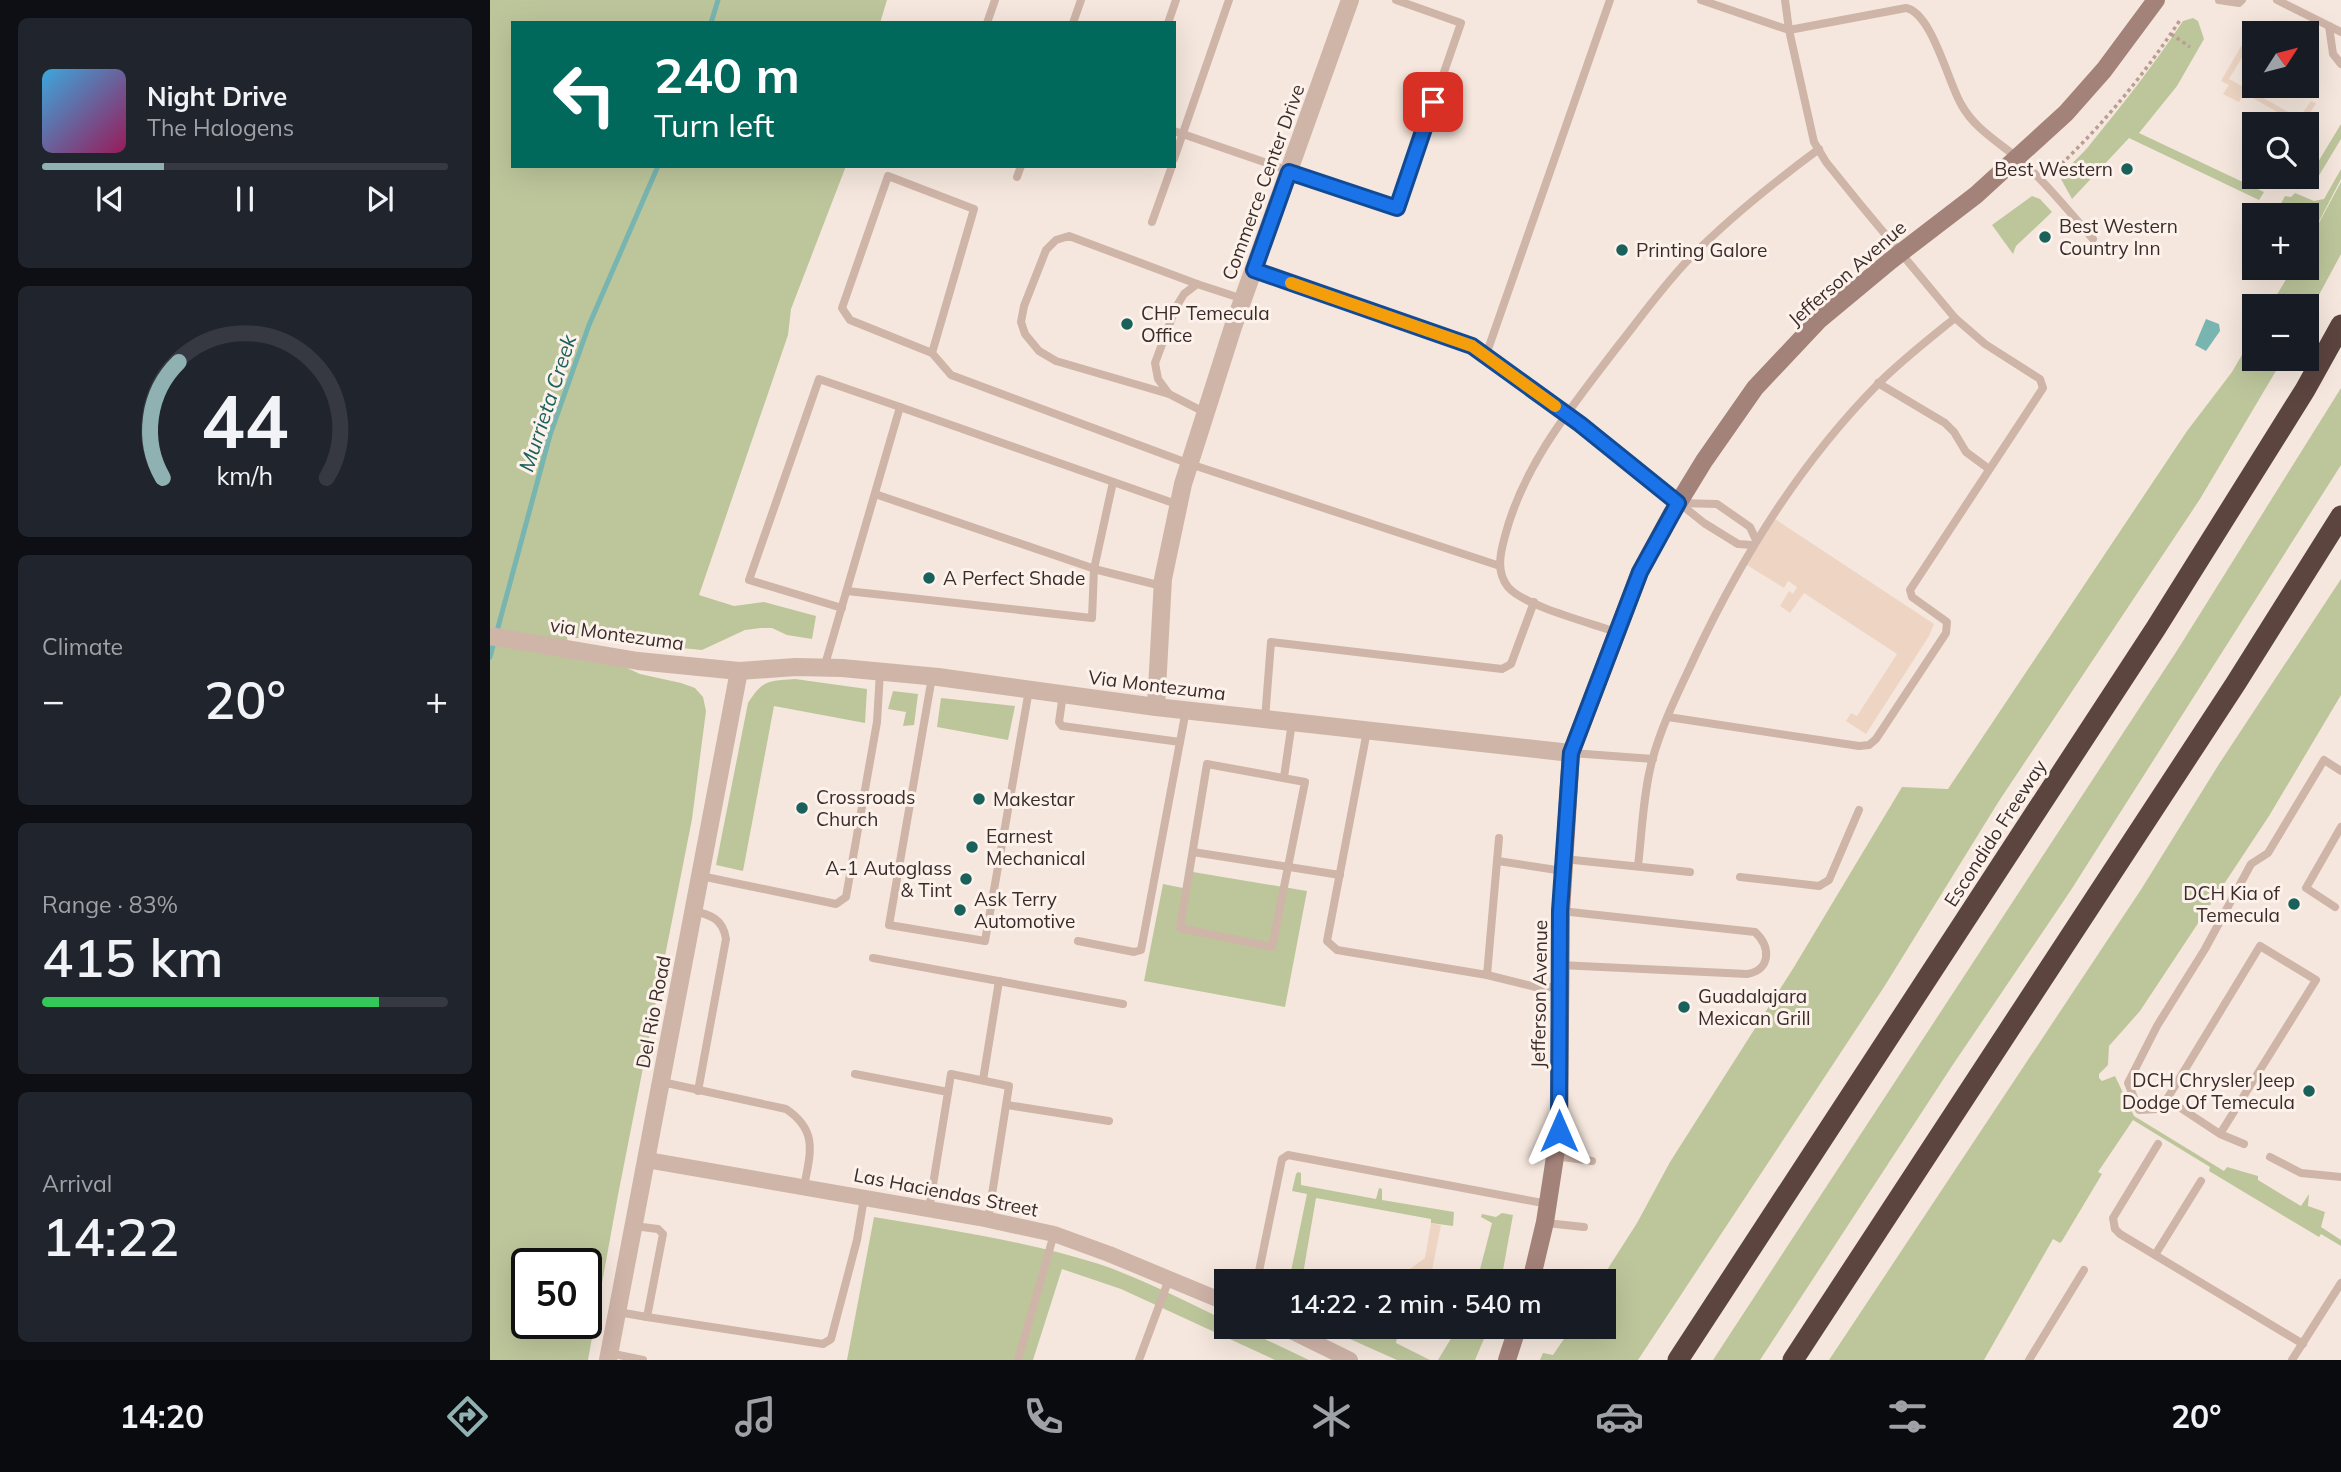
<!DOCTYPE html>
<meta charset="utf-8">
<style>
:root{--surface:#171b24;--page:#20242c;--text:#f1f3f6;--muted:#9ea1a6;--line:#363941;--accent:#90b1b1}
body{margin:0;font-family:Mulish,sans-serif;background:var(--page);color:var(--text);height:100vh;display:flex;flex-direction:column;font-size:26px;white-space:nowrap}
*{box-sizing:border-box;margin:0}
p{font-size:23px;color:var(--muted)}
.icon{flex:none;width:38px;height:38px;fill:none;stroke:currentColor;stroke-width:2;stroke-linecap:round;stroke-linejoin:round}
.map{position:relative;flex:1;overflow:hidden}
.drawer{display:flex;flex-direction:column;gap:18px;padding:18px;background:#0d0f14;width:490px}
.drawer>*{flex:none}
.guide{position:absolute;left:21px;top:21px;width:665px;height:147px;border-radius:0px;box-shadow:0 7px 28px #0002;background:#00695c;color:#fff;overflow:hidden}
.needle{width:46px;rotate:54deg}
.buttons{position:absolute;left:1752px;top:21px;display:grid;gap:14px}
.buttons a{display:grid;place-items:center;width:77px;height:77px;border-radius:0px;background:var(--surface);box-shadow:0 7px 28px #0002;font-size:35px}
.speed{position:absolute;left:21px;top:1248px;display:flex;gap:14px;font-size:35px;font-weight:700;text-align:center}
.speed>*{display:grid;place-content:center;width:91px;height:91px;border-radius:50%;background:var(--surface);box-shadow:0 7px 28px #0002;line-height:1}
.speed .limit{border:4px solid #111;border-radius:10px;background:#fff;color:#111}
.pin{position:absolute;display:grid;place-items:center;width:60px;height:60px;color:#fff;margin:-30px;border-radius:14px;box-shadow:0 4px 10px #0006}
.me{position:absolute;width:77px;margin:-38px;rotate:0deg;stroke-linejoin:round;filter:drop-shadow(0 0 5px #0008)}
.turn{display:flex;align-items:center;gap:24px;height:147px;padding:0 28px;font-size:32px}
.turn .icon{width:91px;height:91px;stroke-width:2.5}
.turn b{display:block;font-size:49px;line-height:60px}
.big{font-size:52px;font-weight:600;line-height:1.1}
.drawer .tile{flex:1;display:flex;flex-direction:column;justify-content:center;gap:10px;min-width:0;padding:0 24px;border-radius:10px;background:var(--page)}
.drawer .dial{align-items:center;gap:0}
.dial svg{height:182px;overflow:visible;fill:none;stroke:var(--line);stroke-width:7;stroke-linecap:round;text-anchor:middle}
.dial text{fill:var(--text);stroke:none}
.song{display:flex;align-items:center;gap:21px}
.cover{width:84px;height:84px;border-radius:10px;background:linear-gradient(135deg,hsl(200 70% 55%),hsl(330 70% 35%))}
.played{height:7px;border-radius:4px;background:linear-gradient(90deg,var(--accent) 30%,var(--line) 30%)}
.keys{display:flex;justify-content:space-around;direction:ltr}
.heat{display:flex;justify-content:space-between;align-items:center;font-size:38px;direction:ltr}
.charge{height:10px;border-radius:5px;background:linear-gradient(90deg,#34c759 83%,var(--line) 0)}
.trip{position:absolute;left:724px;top:1269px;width:402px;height:70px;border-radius:0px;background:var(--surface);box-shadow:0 7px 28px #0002;font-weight:600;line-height:70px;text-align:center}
.tab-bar{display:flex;height:112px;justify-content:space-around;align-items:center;background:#090b0e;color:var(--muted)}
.tab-bar .icon{width:49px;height:49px}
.tab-bar .active{color:var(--accent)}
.tab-bar b{font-size:32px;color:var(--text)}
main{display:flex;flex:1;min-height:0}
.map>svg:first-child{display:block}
.green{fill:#bdc69b;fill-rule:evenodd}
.plaza{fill:#eed5c3}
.water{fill:#79b5b0}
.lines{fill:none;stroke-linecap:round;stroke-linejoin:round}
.stream{stroke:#79b5b0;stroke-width:5}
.path{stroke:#bb9e92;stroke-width:3.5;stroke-dasharray:3.5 3.5;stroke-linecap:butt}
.service{stroke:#cfb4a8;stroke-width:8}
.minor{stroke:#cfb4a8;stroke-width:16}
.tertiary{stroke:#cfb4a8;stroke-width:18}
.secondary{stroke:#a38279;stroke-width:18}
.motorway{stroke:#5c443f;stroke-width:21}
.route-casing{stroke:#114b97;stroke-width:18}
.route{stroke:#1a73e8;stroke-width:12}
.slow{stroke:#f59e0b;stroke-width:12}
.poi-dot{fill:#1a615c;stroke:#fcf2eb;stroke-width:2.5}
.labels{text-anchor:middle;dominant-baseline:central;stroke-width:6;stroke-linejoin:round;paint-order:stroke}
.poi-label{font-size:19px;fill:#3b2c29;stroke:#fcf2eb;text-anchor:start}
.street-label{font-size:19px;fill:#3b2c29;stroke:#fcf2eb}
.water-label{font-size:21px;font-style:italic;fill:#1a615c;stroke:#fcf2eb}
</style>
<main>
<section class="drawer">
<div class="tile">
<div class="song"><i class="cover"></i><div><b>Night Drive</b><p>The Halogens</p></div></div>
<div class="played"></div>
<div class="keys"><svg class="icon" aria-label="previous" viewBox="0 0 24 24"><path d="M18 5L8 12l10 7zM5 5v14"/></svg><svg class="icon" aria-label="pause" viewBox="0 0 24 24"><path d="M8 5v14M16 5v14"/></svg><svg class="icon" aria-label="next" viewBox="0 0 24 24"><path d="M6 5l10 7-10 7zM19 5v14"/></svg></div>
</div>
<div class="tile dial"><svg viewBox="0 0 100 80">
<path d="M14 69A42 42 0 1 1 86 69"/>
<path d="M14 69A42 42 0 0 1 21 18" stroke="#90b1b1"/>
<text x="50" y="56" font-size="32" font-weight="700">44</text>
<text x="50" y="72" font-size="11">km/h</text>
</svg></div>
<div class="tile"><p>Climate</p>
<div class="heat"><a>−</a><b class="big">20°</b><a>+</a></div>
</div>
<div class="tile"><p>Range · 83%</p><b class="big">415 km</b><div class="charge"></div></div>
<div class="tile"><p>Arrival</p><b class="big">14:22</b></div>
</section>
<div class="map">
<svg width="1851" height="1360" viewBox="0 0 1851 1360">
<rect width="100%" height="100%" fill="#f5e7dd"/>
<!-- green -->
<g class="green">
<path d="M 0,0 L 397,0 L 390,23 L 23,23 L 23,166 L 356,166 L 301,309 L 298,335 L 209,595 L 244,606 L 274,602 L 326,616 L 322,639 L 297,635 L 282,628 L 271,628 L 255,630 L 212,650 L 77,637 L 80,657 L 131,665 L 150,674 L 191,683 L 205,688 L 213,697 L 216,711 L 202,819 L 128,1195 L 98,1360 L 0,1360 ZM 37,1264 L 96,1264 L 96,1323 L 37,1323 Z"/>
<path d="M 1703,18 L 1708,21 L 1714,39 L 1687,86 L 1649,133 L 1774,192 L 1769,200 L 1639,138 L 1582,199 L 1571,179 C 1577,165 1593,155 1602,142 C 1634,103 1665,63 1693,21 Z"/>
<path d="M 1851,124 L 1851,139 L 1822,187 L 1811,181 L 1814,177 L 1819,177 Z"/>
<path d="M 1851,169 L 1851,179 L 1825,229 L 1817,224 L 1816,215 L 1801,215 L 1788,209 L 1795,196 L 1801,197 L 1805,193 L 1824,201 L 1834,199 Z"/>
<path d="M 1851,182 L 1851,254 L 1817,317 L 1816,306 L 1780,306 L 1803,268 L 1816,268 L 1817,245 Z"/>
<path d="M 1542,196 L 1550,199 L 1562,212 L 1526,246 L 1523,254 L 1502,225 Z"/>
<path d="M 1764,334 L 1764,359 L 1793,359 L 1710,499 L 1509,801 L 1394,987 L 1148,1360 L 1050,1360 L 1053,1353 L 1063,1355 L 1082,1327 L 1115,1326 L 1115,1281 L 1110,1281 L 1147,1223 L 1180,1162 L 1304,967 L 1412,787 L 1458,789 L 1697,431 L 1742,372 Z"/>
<path d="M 1851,388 L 1851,465 L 1581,890 L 1462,1066 L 1270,1360 L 1223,1360 L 1688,649 Z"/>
<path d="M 1851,579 L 1851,695 L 1779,816 L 1650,1011 L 1619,1046 L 1618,1065 L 1609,1074 L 1609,1078 L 1612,1081 L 1625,1076 L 1644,1116 L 1734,1171 L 1737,1167 L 1768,1176 L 1768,1180 L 1811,1206 L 1819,1194 L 1818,1206 L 1835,1212 L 1831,1227 L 1851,1240 L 1851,1246 L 1831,1234 L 1829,1237 L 1719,1171 L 1720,1167 L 1643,1120 L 1608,1172 L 1612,1174 L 1572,1241 L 1570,1243 L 1563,1239 L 1494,1360 L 1339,1360 L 1652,888 L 1729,764 Z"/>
<path d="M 305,679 L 377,689 L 375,723 L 284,706 L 253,871 L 226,865 L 258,703 C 273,679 279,681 305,679 Z"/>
<path d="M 403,691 L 428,694 L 424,725 L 413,726 L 416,712 L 398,709 Z"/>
<path d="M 451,698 L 525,706 L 518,740 L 447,727 Z"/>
<path d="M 697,871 L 817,891 L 795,1007 L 654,981 L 673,884 L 693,888 Z"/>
<path d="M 808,1172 L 811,1173 L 811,1185 L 886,1199 L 889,1188 L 892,1189 L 892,1200 L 964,1212 L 963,1226 L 941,1223 L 941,1219 L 826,1198 L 812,1280 L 816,1281 L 799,1281 L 817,1194 L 802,1191 L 806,1174 Z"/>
<path d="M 1012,1213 L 1023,1215 L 1011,1281 L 987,1281 L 1002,1223 L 991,1217 L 992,1214 L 1006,1217 Z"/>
<path d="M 384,1217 C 459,1230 537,1241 609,1264 C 653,1279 695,1301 737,1321 L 737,1326 L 749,1327 L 819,1360 L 785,1360 L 631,1289 L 572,1269 L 543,1360 L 357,1360 Z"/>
<path d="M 833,1327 L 909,1327 L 906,1343 L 940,1360 L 907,1360 Z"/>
<path d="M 968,1327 L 999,1327 L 985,1360 L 948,1360 Z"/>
</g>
<!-- plaza -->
<g class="plaza">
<path d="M 1753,43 L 1759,46 L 1739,79 L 1809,118 L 1821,101 L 1826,103 L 1813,124 L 1795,124 L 1798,118 L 1754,93 L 1749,102 L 1733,94 L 1739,85 L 1731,81 Z"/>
<path d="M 1282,517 L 1444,624 L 1439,636 L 1376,734 L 1356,721 L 1361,713 L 1367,716 L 1407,654 L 1314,593 L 1300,613 L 1290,606 L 1299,591 L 1303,594 L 1307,587 L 1298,581 L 1294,588 L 1252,562 Z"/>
<path d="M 941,1223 L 951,1225 L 940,1281 L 918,1281 L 920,1269 L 935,1258 Z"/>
</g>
<!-- water -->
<path class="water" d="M 1716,319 L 1729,324 L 1730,331 L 1716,351 L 1705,345 Z"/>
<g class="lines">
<!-- stream -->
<g class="stream">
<path d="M 221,23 L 228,0"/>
<path d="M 0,657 L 60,435 L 99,325 L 168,166"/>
</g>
<!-- path -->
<g class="path">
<path d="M 1681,34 L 1700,47"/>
<path d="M 1565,175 L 1565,170 C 1613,125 1654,75 1690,20"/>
</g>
<!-- service -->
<g class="service">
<path d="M 1120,0 L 996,355 L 1090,423 L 1214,523 L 1248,544 L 1263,545"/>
<path d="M 1295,0 L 1299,30 L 1416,8 C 1442,13 1458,82 1471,104 C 1486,132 1516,146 1538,167 C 1561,189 1582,215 1603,239"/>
<path d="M 1729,0 L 1749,3 L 1752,0"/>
<path d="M 1787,0 L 1851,32"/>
<path d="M 497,23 L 505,0"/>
<path d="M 583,23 L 591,0"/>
<path d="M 678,23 L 686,0"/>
<path d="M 1839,26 L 1843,54 L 1851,64"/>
<path d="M 684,131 L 907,208 L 971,23 L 906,0"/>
<path d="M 684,159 L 739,0"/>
<path d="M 527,177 L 531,166"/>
<path d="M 662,222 L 682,166"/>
<path d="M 763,270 L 982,346 L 996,355"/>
<path d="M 442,353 L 484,209 L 398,176 L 352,308 L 360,320 L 442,353 L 461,375 L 700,464 L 1010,566"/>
<path d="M 1388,383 L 1455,423 L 1464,432 L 1476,452 L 1499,469"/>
<path d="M 679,394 L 566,361 L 549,351 L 535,334 L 531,322 L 534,306 L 556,250 L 566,240 L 579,236 L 707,284"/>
<path d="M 716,413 L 679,394 L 668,379 L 665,363 L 686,307 L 694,294 L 707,284 L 753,299"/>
<path d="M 385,494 L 608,570 L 672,586"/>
<path d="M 1188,503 L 1227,504 L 1260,527 L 1266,540"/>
<path d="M 357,591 L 602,618 L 604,569 L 623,482"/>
<path d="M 352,608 L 259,580 L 329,379 L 410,407"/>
<path d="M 1126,632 C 1101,623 1034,606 1018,587 C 1006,572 1010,554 1015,536 C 1034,463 1083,405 1128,346 C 1151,317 1173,286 1199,259 C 1238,219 1283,183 1329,149"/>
<path d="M 334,668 L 410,407 L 689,505"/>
<path d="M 442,677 L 399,925 L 495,941 L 539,690"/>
<path d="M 573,694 L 569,722 L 572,726 L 690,742"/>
<path d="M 1178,717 L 1369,746 L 1379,745 L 1386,739 L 1456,633 L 1457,622 L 1422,597 L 1420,590 L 1553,388 L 1550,379 L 1495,344 L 1465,318"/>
<path d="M 775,719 L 781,642 L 1012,669 L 1021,664 L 1044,602"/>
<path d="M 877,731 L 837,941 L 847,950 L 997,975 L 1009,838"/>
<path d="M 1082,753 L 1163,759"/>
<path d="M 717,764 L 815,782 L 782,947 L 690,928 Z"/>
<path d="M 794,777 L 802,722"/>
<path d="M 703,852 L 850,875"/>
<path d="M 1074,859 L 1200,872"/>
<path d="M 1008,861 L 1073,871"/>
<path d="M 1148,866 C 1152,832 1153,795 1162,761 C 1172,723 1191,687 1207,652 C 1253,555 1312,461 1388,384 C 1412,360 1439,339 1465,318 L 1370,204 L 1336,162 L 1324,142 L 1299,30 L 1211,0"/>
<path d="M 211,876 L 346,904 L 356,897 L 387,722 L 390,672"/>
<path d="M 1250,877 L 1329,886 L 1339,880 L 1369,810"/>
<path d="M 1845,907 L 1816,888 L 1851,827"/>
<path d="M 204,911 C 221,915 233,919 236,939 L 208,1091"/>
<path d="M 588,941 L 644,952 L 651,950 L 696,710"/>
<path d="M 383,958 L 633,1004"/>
<path d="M 1070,965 L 1257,974 C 1281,970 1281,947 1265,932 L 1071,911"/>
<path d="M 997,975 L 1054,989 L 1070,984"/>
<path d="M 365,1074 L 458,1092"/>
<path d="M 493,1080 L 509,981"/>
<path d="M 172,1082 L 296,1109 C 329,1131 320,1154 314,1187"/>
<path d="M 1677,1099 L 1669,1109 L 1649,1110 L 1638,1083 L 1667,1026 L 1715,949 L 1761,864 L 1778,853 L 1834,760 L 1851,771"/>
<path d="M 517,1105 L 619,1121"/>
<path d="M 1730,1134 L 1826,980 L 1770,946 L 1677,1099 L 1730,1134 L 1754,1144"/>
<path d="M 1668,1144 L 1623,1218 L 1625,1229 L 1630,1234 L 1813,1344"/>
<path d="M 1065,1156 L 1102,1161"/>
<path d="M 1780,1157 L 1811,1173 L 1851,1177"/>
<path d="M 439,1209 L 461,1074 L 519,1086 L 498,1220"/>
<path d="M 1056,1223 L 1094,1227"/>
<path d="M 1665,1255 L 1711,1181"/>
<path d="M 767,1281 L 792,1159 L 798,1155 L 1058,1204"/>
<path d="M 128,1312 L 157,1317 L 173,1234 L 168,1229 L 144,1226"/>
<path d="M 157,1317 L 333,1344 L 341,1339 L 367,1240 L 374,1198"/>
<path d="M 119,1353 L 153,1360"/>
<path d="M 528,1360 L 564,1234"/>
<path d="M 649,1360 L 679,1279"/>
<path d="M 1539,1360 L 1594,1270"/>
<path d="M 1802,1360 L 1851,1283"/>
</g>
<!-- minor -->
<g class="minor">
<path d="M 157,1160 L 490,1218 L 564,1234 L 619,1254 L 737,1303"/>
<path d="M 791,1326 L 860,1360"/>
</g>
<!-- tertiary -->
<g class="tertiary">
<path d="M 0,636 L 148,661 L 249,671 L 306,667 L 352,668 L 448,677 L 666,707 L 1081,753"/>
<path d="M 666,707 L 673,579 L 693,484 L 743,327 L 860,0"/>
<path d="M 118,1360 L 249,671"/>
</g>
<!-- secondary -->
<g class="secondary">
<path d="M 1041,1281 L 1055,1222 L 1069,1131 L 1071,911 L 1081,753 L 1150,572 L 1181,515 L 1214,461 L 1265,388 L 1329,320 L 1400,261 L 1486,195 L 1576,113 L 1614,70 L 1666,0"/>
<path d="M 1017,1360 L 1028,1326"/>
</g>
<!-- motorway -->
<g class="motorway">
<path d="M 1188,1360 L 1666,628 L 1815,390 L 1851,325"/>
<path d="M 1303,1360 L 1746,683 L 1851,516"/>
</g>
</g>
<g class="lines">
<!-- route casing -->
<g class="route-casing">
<path id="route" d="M 943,102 L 907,208 L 799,172 L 764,270 L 982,346 L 1090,424 L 1188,503 L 1150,572 L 1081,753 L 1070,911 L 1069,1131"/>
</g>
<!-- route -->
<use href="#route" class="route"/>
<!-- slow -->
<path class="slow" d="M 801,283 L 982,346 L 1065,406"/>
</g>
<!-- markers -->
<g class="poi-dot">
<circle cx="1637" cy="169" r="7"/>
<circle cx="1555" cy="237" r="7"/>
<circle cx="1132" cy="250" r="7"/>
<circle cx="637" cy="324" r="7"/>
<circle cx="439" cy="578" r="7"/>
<circle cx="489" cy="799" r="7"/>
<circle cx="312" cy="808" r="7"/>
<circle cx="482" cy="847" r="7"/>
<circle cx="476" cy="879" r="7"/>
<circle cx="1804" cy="904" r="7"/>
<circle cx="470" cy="910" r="7"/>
<circle cx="1194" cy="1007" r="7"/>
<circle cx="1819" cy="1091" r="7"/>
</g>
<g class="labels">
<!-- poi labels -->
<g class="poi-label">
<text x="1623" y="169" text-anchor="end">Best Western</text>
<text x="1569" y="226">Best Western<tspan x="1569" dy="22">Country Inn</tspan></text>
<text x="1146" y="250">Printing Galore</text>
<text x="651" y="313">CHP Temecula<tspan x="651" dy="22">Office</tspan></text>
<text x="453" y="578">A Perfect Shade</text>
<text x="326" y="797">Crossroads<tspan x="326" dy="22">Church</tspan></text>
<text x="503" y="799">Makestar</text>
<text x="496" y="836">Earnest<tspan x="496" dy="22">Mechanical</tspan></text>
<text x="462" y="868" text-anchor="end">A-1 Autoglass<tspan x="462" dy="22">&amp; Tint</tspan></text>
<text x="1790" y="893" text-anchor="end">DCH Kia of<tspan x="1790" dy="22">Temecula</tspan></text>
<text x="484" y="899">Ask Terry<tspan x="484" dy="22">Automotive</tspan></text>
<text x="1208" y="996">Guadalajara<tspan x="1208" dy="22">Mexican Grill</tspan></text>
<text x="1805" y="1080" text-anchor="end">DCH Chrysler Jeep<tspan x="1805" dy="22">Dodge Of Temecula</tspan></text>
</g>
<!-- street labels -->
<g class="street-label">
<text transform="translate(773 182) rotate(-70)">Commerce Center Drive</text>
<text transform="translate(1357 273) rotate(-41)">Jefferson Avenue</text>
<text transform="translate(127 634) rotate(8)">via Montezuma</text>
<text transform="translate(667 685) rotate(7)">Via Montezuma</text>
<text transform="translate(1505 833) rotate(-57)">Escondido Freeway</text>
<text transform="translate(1049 994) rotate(-89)">Jefferson Avenue</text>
<text transform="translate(163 1012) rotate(-79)">Del Rio Road</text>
<text transform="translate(456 1192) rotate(11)">Las Haciendas Street</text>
</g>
<!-- water labels -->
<g class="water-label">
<text transform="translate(57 403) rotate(-72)">Murrieta Creek</text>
</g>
</g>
</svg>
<div class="buttons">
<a><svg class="needle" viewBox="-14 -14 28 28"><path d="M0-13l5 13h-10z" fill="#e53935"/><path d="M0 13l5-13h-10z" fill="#9ea1a6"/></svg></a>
<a><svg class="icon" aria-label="search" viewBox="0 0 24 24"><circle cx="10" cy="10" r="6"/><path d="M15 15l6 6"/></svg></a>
<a>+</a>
<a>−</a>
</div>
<div class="speed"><div class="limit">50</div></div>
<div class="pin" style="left:943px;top:102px;background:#d93025"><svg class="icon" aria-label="arrive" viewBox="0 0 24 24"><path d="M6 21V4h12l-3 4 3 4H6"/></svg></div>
<svg class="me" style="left:1069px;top:1131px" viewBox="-20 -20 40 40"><path d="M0-17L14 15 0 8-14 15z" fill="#1a73e8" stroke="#fff" stroke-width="4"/></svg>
<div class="trip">14:22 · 2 min · 540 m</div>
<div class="guide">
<div class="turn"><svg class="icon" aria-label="left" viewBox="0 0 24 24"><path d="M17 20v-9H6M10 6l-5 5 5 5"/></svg><div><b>240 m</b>Turn left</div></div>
</div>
</div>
</main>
<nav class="tab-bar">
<b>14:20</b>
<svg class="icon active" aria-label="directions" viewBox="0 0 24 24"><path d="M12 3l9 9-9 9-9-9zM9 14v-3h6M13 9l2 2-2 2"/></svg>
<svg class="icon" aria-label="music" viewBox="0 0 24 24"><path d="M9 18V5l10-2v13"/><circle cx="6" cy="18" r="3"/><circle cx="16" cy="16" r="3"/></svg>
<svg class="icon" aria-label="phone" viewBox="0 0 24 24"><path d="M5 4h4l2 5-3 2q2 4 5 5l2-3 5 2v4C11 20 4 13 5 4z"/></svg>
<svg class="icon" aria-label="climate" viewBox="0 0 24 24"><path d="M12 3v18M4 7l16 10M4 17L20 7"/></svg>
<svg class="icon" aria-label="car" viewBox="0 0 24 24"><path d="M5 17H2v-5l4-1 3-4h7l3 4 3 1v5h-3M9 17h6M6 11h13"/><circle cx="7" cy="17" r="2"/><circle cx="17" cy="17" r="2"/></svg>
<svg class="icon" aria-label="filters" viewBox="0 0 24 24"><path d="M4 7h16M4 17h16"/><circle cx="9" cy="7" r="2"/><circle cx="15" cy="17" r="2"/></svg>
<b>20°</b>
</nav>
